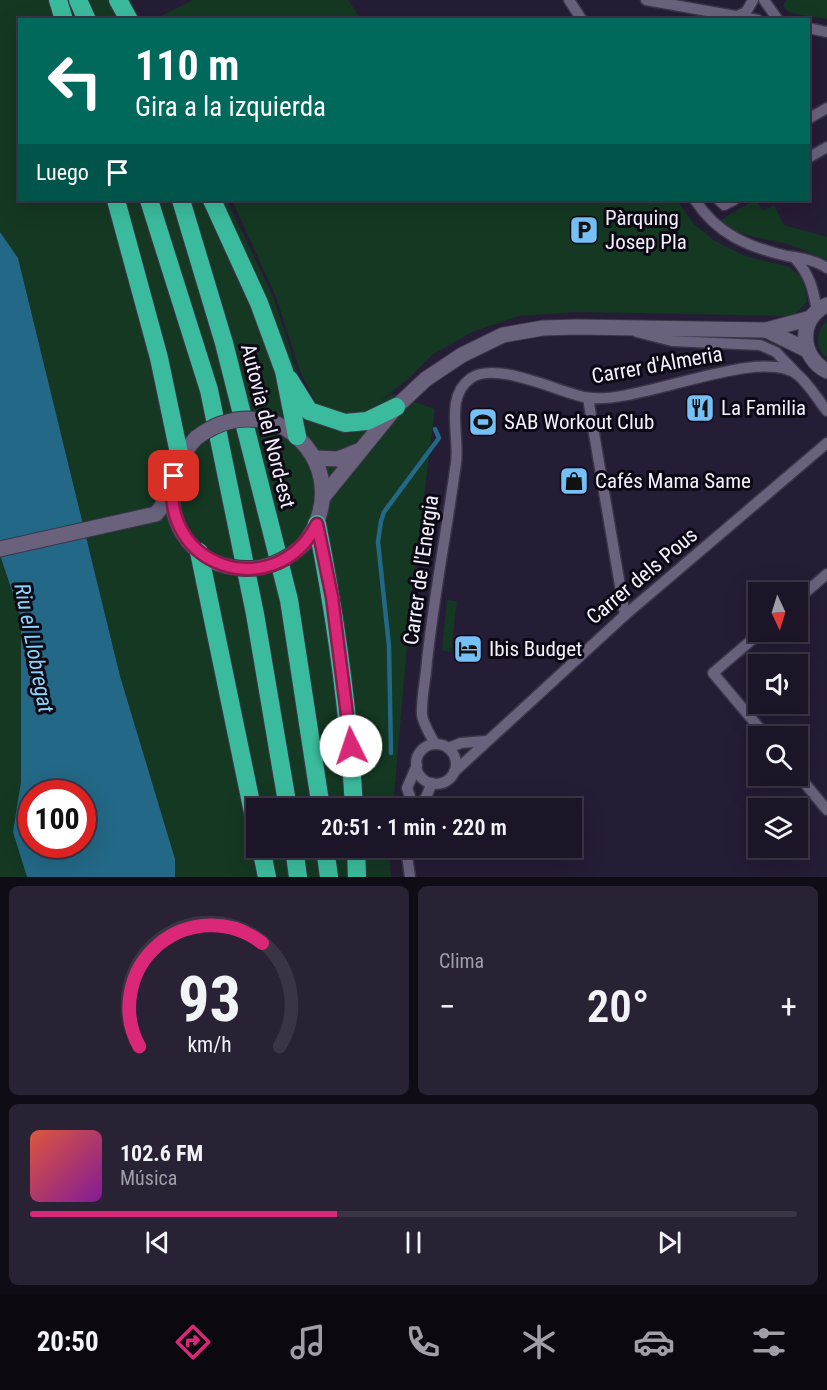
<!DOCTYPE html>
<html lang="es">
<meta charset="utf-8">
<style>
:root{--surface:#1c1528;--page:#292234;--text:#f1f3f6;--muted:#a09fa8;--line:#3a3445;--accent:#db2777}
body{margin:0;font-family:"Roboto Condensed",sans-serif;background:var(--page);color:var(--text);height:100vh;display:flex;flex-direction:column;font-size:22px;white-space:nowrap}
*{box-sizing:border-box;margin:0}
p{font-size:20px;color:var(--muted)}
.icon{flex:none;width:33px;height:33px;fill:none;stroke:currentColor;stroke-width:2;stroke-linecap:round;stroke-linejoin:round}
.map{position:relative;height:877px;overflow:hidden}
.details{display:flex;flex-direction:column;gap:9px;padding:9px;background:#0f0c16;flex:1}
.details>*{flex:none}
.banner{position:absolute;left:18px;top:18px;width:792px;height:183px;border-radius:0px;box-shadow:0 6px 24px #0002,0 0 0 2px var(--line);background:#00695c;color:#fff;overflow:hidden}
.needle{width:39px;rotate:176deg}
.controls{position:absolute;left:748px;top:582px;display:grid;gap:12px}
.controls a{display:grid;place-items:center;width:60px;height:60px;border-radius:0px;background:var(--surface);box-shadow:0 6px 24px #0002,0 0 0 2px var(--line);font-size:30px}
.speed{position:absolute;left:18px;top:780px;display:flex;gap:12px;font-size:30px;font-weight:700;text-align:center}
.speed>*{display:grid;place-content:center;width:78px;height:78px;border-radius:50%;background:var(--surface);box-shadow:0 6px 24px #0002,0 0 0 2px var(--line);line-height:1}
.speed .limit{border:9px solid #d22;background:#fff;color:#111}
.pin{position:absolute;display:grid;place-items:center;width:51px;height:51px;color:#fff;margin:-26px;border-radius:12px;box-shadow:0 3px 9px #0006}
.me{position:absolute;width:66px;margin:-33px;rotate:356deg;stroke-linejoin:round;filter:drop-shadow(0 0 4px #0008)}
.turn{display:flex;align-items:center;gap:21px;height:126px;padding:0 18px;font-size:27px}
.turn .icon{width:78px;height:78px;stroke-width:2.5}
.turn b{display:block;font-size:42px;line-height:51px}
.then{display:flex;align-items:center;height:57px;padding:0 18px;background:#0003;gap:12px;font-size:22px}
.big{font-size:45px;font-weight:600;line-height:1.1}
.details .widget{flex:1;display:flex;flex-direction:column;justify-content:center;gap:9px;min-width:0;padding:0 21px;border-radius:9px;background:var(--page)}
.details .dial{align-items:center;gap:0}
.dial svg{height:156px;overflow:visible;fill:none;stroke:var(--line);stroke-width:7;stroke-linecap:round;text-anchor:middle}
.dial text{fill:var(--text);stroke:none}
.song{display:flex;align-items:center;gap:18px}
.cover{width:72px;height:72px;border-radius:9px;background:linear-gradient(135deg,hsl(10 70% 55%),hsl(290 70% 35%))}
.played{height:6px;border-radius:3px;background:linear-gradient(90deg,var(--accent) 40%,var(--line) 40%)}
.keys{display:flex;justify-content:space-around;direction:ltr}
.heat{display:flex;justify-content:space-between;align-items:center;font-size:33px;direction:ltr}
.details .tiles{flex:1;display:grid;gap:9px;grid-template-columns:1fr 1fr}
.widget:last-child{grid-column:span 2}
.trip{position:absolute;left:246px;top:798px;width:336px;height:60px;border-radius:0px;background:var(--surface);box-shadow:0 6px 24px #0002,0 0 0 2px var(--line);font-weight:600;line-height:60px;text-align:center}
.tab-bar{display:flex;height:96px;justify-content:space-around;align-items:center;background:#0b0810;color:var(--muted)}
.tab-bar .icon{width:42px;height:42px}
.tab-bar .current{color:var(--accent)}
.tab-bar b{font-size:27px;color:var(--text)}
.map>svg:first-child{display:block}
.green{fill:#143822}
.water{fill:#236886;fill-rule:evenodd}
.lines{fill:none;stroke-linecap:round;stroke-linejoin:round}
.stream{stroke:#236886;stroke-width:4.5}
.street-casing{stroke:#3c3549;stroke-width:13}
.secondary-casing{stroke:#3c3549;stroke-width:17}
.highway-casing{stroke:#3c3549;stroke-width:20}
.street{stroke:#6a617d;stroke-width:10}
.secondary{stroke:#6a617d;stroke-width:15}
.highway{stroke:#3bbb9d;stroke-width:18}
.secondary-bridge-casing{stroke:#3c3549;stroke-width:17;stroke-linecap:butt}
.secondary-bridge{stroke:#6a617d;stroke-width:15}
.route-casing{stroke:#8e194d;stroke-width:15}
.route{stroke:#db2777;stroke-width:10}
.labels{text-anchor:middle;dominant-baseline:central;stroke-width:6;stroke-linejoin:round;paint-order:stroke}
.poi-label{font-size:21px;fill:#f5f1ff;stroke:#0d0914;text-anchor:start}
.street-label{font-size:21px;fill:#f5f1ff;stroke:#0d0914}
.water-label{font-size:22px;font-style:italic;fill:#8ad5fa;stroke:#0d0914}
</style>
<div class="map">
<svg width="827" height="877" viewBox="0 0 827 877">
<rect width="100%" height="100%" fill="#251c35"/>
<!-- green -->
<g class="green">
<path d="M 0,0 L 131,0 L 140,19 L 20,20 L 20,200 L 227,200 L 274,299 L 305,396 L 317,406 L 300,371 L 276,297 L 232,200 L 614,200 L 679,203 L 694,224 L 715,241 L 745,256 L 789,267 L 803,279 L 807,302 L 795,314 L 786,316 L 577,312 L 519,316 L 472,332 L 432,355 L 407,380 L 381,400 L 392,394 L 435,409 L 411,600 L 393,808 L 256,808 L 256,848 L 389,848 L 391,877 L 175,877 L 175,859 L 120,676 L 18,258 L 0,232 Z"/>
<path d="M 193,0 L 348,0 L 361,19 L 155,19 Z"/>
<path d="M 786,0 L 827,0 L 827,19 L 790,13 L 783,6 Z"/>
<path d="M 755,200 L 763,211 L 774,205 L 784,225 L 827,237 L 827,260 C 814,254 800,248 787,244 C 764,238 738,237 720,220 Z"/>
<path d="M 827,321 L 827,359 C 815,347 815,332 827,321 Z"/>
<path d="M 0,555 L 21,618 L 21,782 L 14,832 L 27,877 L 0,877 Z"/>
<path d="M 447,600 L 457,601 L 451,652 L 444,651 L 442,647 Z"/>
</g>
<!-- water -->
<path class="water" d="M 0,232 L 18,258 L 120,676 L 175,859 L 175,877 L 27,877 L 13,832 L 21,782 L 21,618 L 0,555 ZM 32,794 L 82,794 L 82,844 L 32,844 Z"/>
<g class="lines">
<!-- stream -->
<path class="stream" d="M 391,753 L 389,646 L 378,542 L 381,521 L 384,512 L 439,438 L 435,429"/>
<!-- street casing -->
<g class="street-casing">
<g id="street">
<path d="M 569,0 L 582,20"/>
<path d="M 646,0 L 758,20"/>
<path d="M 764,0 L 778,20"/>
<path d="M 737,16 L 746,12 L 753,0"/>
<path d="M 808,28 L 827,32"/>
<path d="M 808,119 L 827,108"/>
<path d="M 808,158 L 827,147"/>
<path d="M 695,200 C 717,234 748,247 787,256 C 801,258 815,260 827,268"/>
<path d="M 719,200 L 724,205 L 734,200"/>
<path d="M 794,257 C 810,275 813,288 817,311"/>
<path d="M 637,332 L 672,341 L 760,345 L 776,352 L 796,373"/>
<path d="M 588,398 L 625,615"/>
<path d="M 798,599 L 827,574"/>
<path d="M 761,632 L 713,673 L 766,736"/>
<path d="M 435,744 C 431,736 423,724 422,715 C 421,698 426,678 427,661 C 434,595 447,529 456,463 C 460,435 444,397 471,378 C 496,361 556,391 584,397 C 634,408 759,344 798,375 C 809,384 818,400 827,411"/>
<circle cx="436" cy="764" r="20"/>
<path d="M 448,748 L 461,743 L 485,741"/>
<path d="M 454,772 L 625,615 L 827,443"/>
<path d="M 798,775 L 827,810"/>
<path d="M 414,808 L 407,788 L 417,765"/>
<path d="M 416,808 L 426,797 L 432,783"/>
<path d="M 406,848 L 410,877"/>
</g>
</g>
<!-- secondary casing -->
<g class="secondary-casing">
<g id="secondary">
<path d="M 827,305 C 797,318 800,358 827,371"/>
<path d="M 766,330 L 807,350"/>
<path d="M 277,424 C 326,447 337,505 302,546"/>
<path d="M 196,438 C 161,476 164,530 208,559"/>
<path d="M 315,458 L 338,459 L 358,451"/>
<path d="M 323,497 L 396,407 L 426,379 L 462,355 L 503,335 L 543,328 L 577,327 L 766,330 L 811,318"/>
<path d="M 0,549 L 156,514 L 171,494"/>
</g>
</g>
<!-- highway casing -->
<g class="highway-casing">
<g id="highway">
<path d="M 58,0 L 64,20"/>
<path d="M 78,0 L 87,20"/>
<path d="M 118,0 L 129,20"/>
<path d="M 116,200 L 159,358 L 180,458"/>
<path d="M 149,200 L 209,390 L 255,614 L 288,808"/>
<path d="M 181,200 L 224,343 L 289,600 L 321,808"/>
<path d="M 212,200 L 259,303 L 284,371 L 297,436"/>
<path d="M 289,379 L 309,411 L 345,423 L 367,421 L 396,407"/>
<path d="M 317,524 C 336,619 349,712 354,808"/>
<path d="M 199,552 L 256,827"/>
<path d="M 261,848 L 267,877"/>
<path d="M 294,848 L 298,877"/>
<path d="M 325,848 L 329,877"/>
<path d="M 356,848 L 357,877"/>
</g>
</g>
<!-- street -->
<use href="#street" class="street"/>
<!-- secondary -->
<use href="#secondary" class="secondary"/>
<!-- highway -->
<use href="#highway" class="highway"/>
<!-- secondary-bridge casing -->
<g class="secondary-bridge-casing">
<g id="secondary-bridge">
<path d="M 196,438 C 221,419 247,414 277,424"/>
<path d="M 216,563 C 248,574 276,569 302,546"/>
</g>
</g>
<!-- secondary-bridge -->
<use href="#secondary-bridge" class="secondary-bridge"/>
</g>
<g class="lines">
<!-- route casing -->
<g class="route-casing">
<path id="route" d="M 174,476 C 157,567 275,606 317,524 L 332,597 L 351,746"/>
</g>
<!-- route -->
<use href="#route" class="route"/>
</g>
<!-- icons -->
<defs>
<g id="parking-square" transform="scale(1.5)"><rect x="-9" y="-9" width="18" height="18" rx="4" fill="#75c0f6" stroke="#0d0914"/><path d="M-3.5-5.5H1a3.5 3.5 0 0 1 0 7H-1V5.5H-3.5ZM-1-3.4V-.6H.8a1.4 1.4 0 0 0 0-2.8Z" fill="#111"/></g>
<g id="restaurant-square" transform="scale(1.5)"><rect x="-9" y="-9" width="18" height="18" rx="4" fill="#75c0f6" stroke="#0d0914"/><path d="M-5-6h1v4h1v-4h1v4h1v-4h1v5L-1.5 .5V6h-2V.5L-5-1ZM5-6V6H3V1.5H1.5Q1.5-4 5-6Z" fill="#111"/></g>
<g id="stadium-square" transform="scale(1.5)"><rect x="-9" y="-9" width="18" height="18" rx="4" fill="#75c0f6" stroke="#0d0914"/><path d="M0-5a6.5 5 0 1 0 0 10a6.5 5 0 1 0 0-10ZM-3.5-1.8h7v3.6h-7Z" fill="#111"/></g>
<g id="shop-square" transform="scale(1.5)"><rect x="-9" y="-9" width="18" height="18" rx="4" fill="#75c0f6" stroke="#0d0914"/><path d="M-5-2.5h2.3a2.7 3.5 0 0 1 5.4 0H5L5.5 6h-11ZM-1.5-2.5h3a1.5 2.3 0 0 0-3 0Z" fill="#111"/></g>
<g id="hotel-square" transform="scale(1.5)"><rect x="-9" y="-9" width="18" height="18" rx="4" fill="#75c0f6" stroke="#0d0914"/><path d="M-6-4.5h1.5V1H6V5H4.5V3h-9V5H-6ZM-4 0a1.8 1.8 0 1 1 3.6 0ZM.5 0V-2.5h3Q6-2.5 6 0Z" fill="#111"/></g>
</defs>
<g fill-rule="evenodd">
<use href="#parking-square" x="584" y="230"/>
<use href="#restaurant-square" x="700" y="408"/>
<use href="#stadium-square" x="483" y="422"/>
<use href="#shop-square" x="574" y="481"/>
<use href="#hotel-square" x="468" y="649"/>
</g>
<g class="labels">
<!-- poi labels -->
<g class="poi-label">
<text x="605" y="218">Pàrquing<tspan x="605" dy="24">Josep Pla</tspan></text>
<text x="721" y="408">La Familia</text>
<text x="504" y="422">SAB Workout Club</text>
<text x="595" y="481">Cafés Mama Same</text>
<text x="489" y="649">Ibis Budget</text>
</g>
<!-- street labels -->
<g class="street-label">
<text transform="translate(657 365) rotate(-10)">Carrer d'Almeria</text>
<text transform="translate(268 426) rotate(76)">Autovia del Nord-est</text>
<text transform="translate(421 570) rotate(-82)">Carrer de l'Energia</text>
<text transform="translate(642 576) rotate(-40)">Carrer dels Pous</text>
</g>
<!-- water labels -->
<g class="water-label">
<text transform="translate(34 648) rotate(79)">Riu el Llobregat</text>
</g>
</g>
</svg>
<div class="controls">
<a><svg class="needle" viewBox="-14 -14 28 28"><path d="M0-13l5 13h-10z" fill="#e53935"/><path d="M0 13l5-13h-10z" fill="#a09fa8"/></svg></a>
<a><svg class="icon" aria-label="sound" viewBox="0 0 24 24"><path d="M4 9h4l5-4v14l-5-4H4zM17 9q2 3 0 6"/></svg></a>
<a><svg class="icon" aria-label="search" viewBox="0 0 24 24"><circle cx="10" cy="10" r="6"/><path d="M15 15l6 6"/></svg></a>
<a><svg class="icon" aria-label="layers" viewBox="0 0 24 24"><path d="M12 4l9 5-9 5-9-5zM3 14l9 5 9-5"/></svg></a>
</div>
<div class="speed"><div class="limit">100</div></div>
<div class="pin" style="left:174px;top:476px;background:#d93025"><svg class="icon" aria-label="arrive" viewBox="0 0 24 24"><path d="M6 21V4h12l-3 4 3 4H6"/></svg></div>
<svg class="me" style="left:351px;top:746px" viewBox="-20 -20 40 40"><circle r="19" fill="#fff"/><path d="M0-13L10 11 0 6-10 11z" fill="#db2777"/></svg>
<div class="trip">20:51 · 1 min · 220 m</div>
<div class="banner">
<div class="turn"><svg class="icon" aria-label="left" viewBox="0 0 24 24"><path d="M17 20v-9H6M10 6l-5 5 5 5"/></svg><div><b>110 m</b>Gira a la izquierda</div></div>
<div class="then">Luego<svg class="icon" aria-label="arrive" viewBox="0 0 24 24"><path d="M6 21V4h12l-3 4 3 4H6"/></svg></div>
</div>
</div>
<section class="details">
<div class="tiles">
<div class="widget dial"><svg viewBox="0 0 100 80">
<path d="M14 69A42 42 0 1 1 86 69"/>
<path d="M14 69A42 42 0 0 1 77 16" stroke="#db2777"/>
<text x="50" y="56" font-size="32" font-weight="700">93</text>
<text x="50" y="72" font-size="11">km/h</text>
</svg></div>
<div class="widget"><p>Clima</p>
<div class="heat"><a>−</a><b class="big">20°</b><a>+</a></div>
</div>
<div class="widget">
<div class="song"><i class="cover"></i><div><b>102.6 FM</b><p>Música</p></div></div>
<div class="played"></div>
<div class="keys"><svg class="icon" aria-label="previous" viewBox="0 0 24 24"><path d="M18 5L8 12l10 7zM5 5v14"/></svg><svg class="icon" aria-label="pause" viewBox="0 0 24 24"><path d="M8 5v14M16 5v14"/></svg><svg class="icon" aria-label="next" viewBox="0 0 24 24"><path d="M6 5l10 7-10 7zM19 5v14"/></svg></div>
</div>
</div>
</section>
<nav class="tab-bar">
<b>20:50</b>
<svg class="icon current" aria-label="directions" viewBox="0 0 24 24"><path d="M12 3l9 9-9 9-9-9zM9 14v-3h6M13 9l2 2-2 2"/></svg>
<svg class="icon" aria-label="music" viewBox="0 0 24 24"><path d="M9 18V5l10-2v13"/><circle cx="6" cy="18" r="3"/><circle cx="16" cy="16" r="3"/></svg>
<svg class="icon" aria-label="phone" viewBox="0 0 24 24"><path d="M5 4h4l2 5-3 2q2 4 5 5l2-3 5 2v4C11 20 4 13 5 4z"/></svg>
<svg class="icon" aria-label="climate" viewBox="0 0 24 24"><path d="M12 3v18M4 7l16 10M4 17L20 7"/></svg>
<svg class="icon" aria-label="car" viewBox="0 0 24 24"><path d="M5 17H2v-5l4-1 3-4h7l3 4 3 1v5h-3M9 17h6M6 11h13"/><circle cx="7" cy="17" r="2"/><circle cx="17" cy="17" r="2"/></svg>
<svg class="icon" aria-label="filters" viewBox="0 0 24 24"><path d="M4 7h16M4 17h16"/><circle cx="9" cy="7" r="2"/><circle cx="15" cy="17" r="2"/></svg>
</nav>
